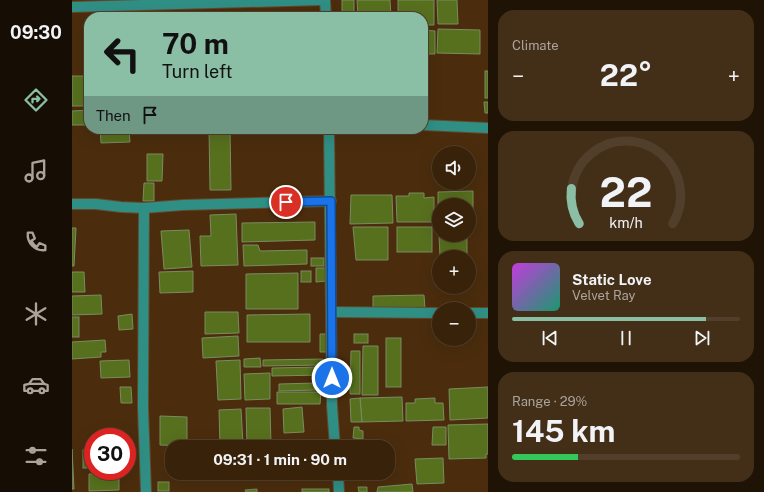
<!DOCTYPE html>
<meta charset="utf-8">
<style>
:root{--surface:#38220a;--page:#432f18;--text:#f1f3f6;--muted:#aba49c;--line:#523f2b;--accent:#8abfa5}
body{margin:0;font-family:"Public Sans",sans-serif;background:var(--page);color:var(--text);height:100vh;display:flex;flex-direction:column;font-size:15px;white-space:nowrap}
*{box-sizing:border-box;margin:0}
p{font-size:13px;color:var(--muted)}
.icon{flex:none;width:22px;height:22px;fill:none;stroke:currentColor;stroke-width:2;stroke-linecap:round;stroke-linejoin:round}
.map{position:relative;flex:1;overflow:hidden}
.panel{display:flex;flex-direction:column;gap:10px;padding:10px;background:#1f1306;width:276px}
.panel>*{flex:none}
.hud{position:absolute;left:12px;top:12px;width:344px;height:122px;border-radius:16px;box-shadow:0 4px 16px #0002,0 0 0 1px var(--line);background:#8abfa5;color:#111;overflow:hidden}
.fabs{position:absolute;left:360px;top:146px;display:grid;gap:8px}
.fabs a{display:grid;place-items:center;width:44px;height:44px;border-radius:50%;background:var(--surface);box-shadow:0 4px 16px #0002,0 0 0 1px var(--line);font-size:20px}
.speed{position:absolute;left:12px;top:428px;display:flex;gap:8px;font-size:20px;font-weight:700;text-align:center}
.speed>*{display:grid;place-content:center;width:52px;height:52px;border-radius:50%;background:var(--surface);box-shadow:0 4px 16px #0002,0 0 0 1px var(--line);line-height:1}
.speed .limit{border:6px solid #d22;background:#fff;color:#111}
.pin{position:absolute;display:grid;place-items:center;width:34px;height:34px;color:#fff;margin:-17px;border:2px solid #fff;border-radius:50%;box-shadow:0 1px 4px #0007}
.me{position:absolute;width:44px;margin:-22px;rotate:0deg;stroke-linejoin:round;filter:drop-shadow(0 0 3px #0008)}
.turn{display:flex;align-items:center;gap:14px;height:84px;padding:0 12px;font-size:18px}
.turn .icon{width:52px;height:52px;stroke-width:2.5}
.turn b{display:block;font-size:28px;line-height:34px}
.then{display:flex;align-items:center;height:38px;padding:0 12px;background:#0003;gap:8px;font-size:15px}
.big{font-size:30px;font-weight:700;line-height:1.1}
.panel .tile{flex:1;display:flex;flex-direction:column;justify-content:center;gap:6px;min-width:0;padding:0 14px;border-radius:16px;background:var(--page)}
.panel .dial{align-items:center;gap:0}
.dial svg{height:104px;overflow:visible;fill:none;stroke:var(--line);stroke-width:7;stroke-linecap:round;text-anchor:middle}
.dial text{fill:var(--text);stroke:none}
.song{display:flex;align-items:center;gap:12px}
.cover{width:48px;height:48px;border-radius:6px;background:linear-gradient(135deg,hsl(290 70% 55%),hsl(160 70% 35%))}
.played{height:4px;border-radius:2px;background:linear-gradient(90deg,var(--accent) 85%,var(--line) 85%)}
.keys{display:flex;justify-content:space-around;direction:ltr}
.heat{display:flex;justify-content:space-between;align-items:center;font-size:22px;direction:ltr}
.charge{height:6px;border-radius:3px;background:linear-gradient(90deg,#34c759 29%,var(--line) 0)}
.trip{position:absolute;left:93px;top:440px;width:230px;height:40px;border-radius:16px;background:var(--surface);box-shadow:0 4px 16px #0002,0 0 0 1px var(--line);font-weight:700;line-height:40px;text-align:center}
main{display:flex;flex:1;min-height:0}
.menu{display:flex;flex-direction:column;width:72px;justify-content:space-around;align-items:center;background:#160e04;color:var(--muted)}
.menu .icon{width:28px;height:28px}
.menu .active{color:var(--accent)}
.menu b{font-size:18px;color:var(--text)}
.map>svg:first-child{display:block}
.building{fill:#57701e;stroke:#7b8b61}
.lines{fill:none;stroke-linecap:round;stroke-linejoin:round}
.minor-casing{stroke:#64482b;stroke-width:12}
.minor{stroke:#308f85;stroke-width:10}
.route-casing{stroke:#114b97;stroke-width:10}
.route{stroke:#1a73e8;stroke-width:7}
</style>
<main>
<nav class="menu">
<b>09:30</b>
<svg class="icon active" aria-label="directions" viewBox="0 0 24 24"><path d="M12 3l9 9-9 9-9-9zM9 14v-3h6M13 9l2 2-2 2"/></svg>
<svg class="icon" aria-label="music" viewBox="0 0 24 24"><path d="M9 18V5l10-2v13"/><circle cx="6" cy="18" r="3"/><circle cx="16" cy="16" r="3"/></svg>
<svg class="icon" aria-label="phone" viewBox="0 0 24 24"><path d="M5 4h4l2 5-3 2q2 4 5 5l2-3 5 2v4C11 20 4 13 5 4z"/></svg>
<svg class="icon" aria-label="climate" viewBox="0 0 24 24"><path d="M12 3v18M4 7l16 10M4 17L20 7"/></svg>
<svg class="icon" aria-label="car" viewBox="0 0 24 24"><path d="M5 17H2v-5l4-1 3-4h7l3 4 3 1v5h-3M9 17h6M6 11h13"/><circle cx="7" cy="17" r="2"/><circle cx="17" cy="17" r="2"/></svg>
<svg class="icon" aria-label="filters" viewBox="0 0 24 24"><path d="M4 7h16M4 17h16"/><circle cx="9" cy="7" r="2"/><circle cx="15" cy="17" r="2"/></svg>
</nav>
<div class="map">
<svg width="416" height="492" viewBox="0 0 416 492">
<rect width="100%" height="100%" fill="#4b2d0d"/>
<!-- building -->
<g class="building">
<rect x="270" y="0" width="12" height="17"/>
<path d="M 285,0 L 318,0 L 319,17 L 286,17 Z"/>
<path d="M 326,0 L 362,0 L 362,25 L 351,25 L 351,17 L 326,17 Z"/>
<path d="M 365,0 L 385,0 L 386,24 L 366,24 Z"/>
<path d="M 366,29 L 408,30 L 408,54 L 365,53 Z"/>
<path d="M 351,30 L 363,31 L 363,54 L 351,54 Z"/>
<rect x="413" y="71" width="3" height="27"/>
<path d="M 0,76 L 15,76 L 14,106 L 0,106 Z"/>
<path d="M 412,102 L 416,102 L 416,113 L 413,113 Z"/>
<path d="M 17,110 L 17,125 L 0,125 L 0,111 Z"/>
<path d="M 28,129 L 57,129 L 58,142 L 29,143 Z"/>
<path d="M 137,129 L 158,129 L 159,190 L 138,190 Z"/>
<path d="M 75,154 L 91,154 L 90,181 L 75,181 Z"/>
<path d="M 72,183 L 82,183 L 82,201 L 71,201 Z"/>
<path d="M 401,191 L 401,222 L 397,222 L 397,205 L 367,205 L 366,223 L 366,192 Z"/>
<path d="M 337,193 L 352,193 L 352,198 L 362,197 L 362,222 L 325,222 L 324,196 L 337,196 Z"/>
<path d="M 279,195 L 320,195 L 321,223 L 278,224 Z"/>
<path d="M 164,214 L 166,265 L 129,266 L 128,236 L 139,236 L 138,215 Z"/>
<path d="M 243,222 L 243,240 L 170,242 L 170,223 Z"/>
<path d="M 281,227 L 316,227 L 316,260 L 284,260 Z"/>
<rect x="325" y="227" width="35" height="25"/>
<path d="M 0,228 L 4,228 L 2,266 L 0,266 Z"/>
<path d="M 117,230 L 120,267 L 92,269 L 89,231 Z"/>
<path d="M 367,235 L 395,235 L 395,257 L 368,257 Z"/>
<path d="M 171,245 L 186,245 L 188,251 L 235,250 L 235,264 L 172,266 Z"/>
<rect x="239" y="258" width="13" height="8"/>
<path d="M 244,268 L 255,268 L 255,281 L 244,282 Z"/>
<path d="M 121,271 L 121,292 L 88,293 L 87,272 Z"/>
<rect x="229" y="271" width="10" height="11"/>
<path d="M 0,272 L 12,272 L 13,292 L 0,292 Z"/>
<path d="M 226,273 L 226,309 L 174,309 L 174,274 Z"/>
<path d="M 29,295 L 30,314 L 0,315 L 0,296 Z"/>
<path d="M 352,295 L 353,309 L 301,310 L 301,296 Z"/>
<path d="M 133,312 L 166,312 L 167,333 L 133,334 Z"/>
<path d="M 60,314 L 61,329 L 47,330 L 46,316 Z"/>
<path d="M 238,314 L 238,342 L 175,342 L 175,315 Z"/>
<rect x="0" y="317" width="7" height="20"/>
<path d="M 248,334 L 256,334 L 257,352 L 248,352 Z"/>
<rect x="282" y="334" width="14" height="9"/>
<path d="M 166,336 L 167,356 L 131,358 L 130,338 Z"/>
<rect x="314" y="338" width="15" height="49"/>
<path d="M 33,340 L 34,352 L 29,352 L 29,357 L 0,359 L 0,342 Z"/>
<path d="M 291,346 L 306,346 L 306,395 L 290,395 Z"/>
<path d="M 279,351 L 288,351 L 288,394 L 278,394 Z"/>
<path d="M 188,358 L 189,367 L 172,367 L 172,359 Z"/>
<path d="M 251,359 L 251,365 L 191,366 L 191,360 Z"/>
<path d="M 57,360 L 58,377 L 29,378 L 28,361 Z"/>
<path d="M 168,360 L 169,399 L 146,400 L 144,361 Z"/>
<path d="M 249,367 L 250,375 L 200,376 L 200,368 Z"/>
<path d="M 198,373 L 198,399 L 173,400 L 172,374 Z"/>
<path d="M 244,383 L 244,390 L 207,391 L 207,384 Z"/>
<path d="M 48,387 L 59,387 L 60,403 L 49,403 Z"/>
<path d="M 416,387 L 416,418 L 378,420 L 377,389 Z"/>
<path d="M 205,392 L 249,392 L 248,404 L 205,404 Z"/>
<path d="M 330,397 L 331,421 L 290,422 L 288,398 Z"/>
<path d="M 288,398 L 290,422 L 279,422 L 278,399 Z"/>
<path d="M 363,398 L 363,403 L 371,403 L 372,420 L 334,421 L 334,403 L 343,403 L 343,399 Z"/>
<path d="M 230,407 L 232,432 L 212,433 L 211,409 Z"/>
<path d="M 174,408 L 198,408 L 199,445 L 175,445 Z"/>
<path d="M 169,409 L 171,444 L 148,445 L 147,410 Z"/>
<path d="M 88,416 L 115,417 L 115,446 L 88,445 Z"/>
<path d="M 416,424 L 416,454 L 414,454 L 414,458 L 377,459 L 376,425 Z"/>
<path d="M 282,427 L 287,427 L 287,430 L 291,431 L 291,439 L 281,438 Z"/>
<path d="M 361,427 L 374,427 L 374,445 L 360,445 Z"/>
<path d="M 0,449 L 2,489 L 0,489 Z"/>
<rect x="11" y="450" width="10" height="18"/>
<path d="M 371,458 L 372,483 L 345,484 L 343,459 Z"/>
<path d="M 47,473 L 47,490 L 17,491 L 17,474 Z"/>
<rect x="130" y="473" width="35" height="6"/>
<rect x="86" y="482" width="11" height="9"/>
<path d="M 340,484 L 341,492 L 305,492 L 306,487 Z"/>
<path d="M 286,487 L 295,487 L 295,492 L 287,492 Z"/>
<path d="M 185,489 L 185,492 L 174,492 L 173,490 Z"/>
<rect x="230" y="489" width="27" height="3"/>
</g>
<g class="lines">
<!-- minor casing -->
<g class="minor-casing">
<g id="minor">
<path d="M 253,0 L 254,17"/>
<path d="M 0,7 L 250,0"/>
<path d="M 351,125 L 416,128"/>
<path d="M 257,129 L 260,406 L 263,447"/>
<path d="M 0,204 L 24,204 L 49,207 L 72,208 L 111,205 L 259,201"/>
<path d="M 72,208 L 71,408 L 74,492"/>
<path d="M 260,312 L 367,313"/>
<path d="M 397,313 L 416,313"/>
<path d="M 266,473 L 267,492"/>
</g>
</g>
<!-- minor -->
<use href="#minor" class="minor"/>
</g>
<g class="lines">
<!-- route casing -->
<g class="route-casing">
<path id="route" d="M 214,202 L 259,201 L 260,378"/>
</g>
<!-- route -->
<use href="#route" class="route"/>
</g>
</svg>
<div class="fabs">
<a><svg class="icon" aria-label="sound" viewBox="0 0 24 24"><path d="M4 9h4l5-4v14l-5-4H4zM17 9q2 3 0 6"/></svg></a>
<a><svg class="icon" aria-label="layers" viewBox="0 0 24 24"><path d="M12 4l9 5-9 5-9-5zM3 14l9 5 9-5"/></svg></a>
<a>+</a>
<a>−</a>
</div>
<div class="speed"><div class="limit">30</div></div>
<div class="pin" style="left:214px;top:202px;background:#d93025"><svg class="icon" aria-label="arrive" viewBox="0 0 24 24"><path d="M6 21V4h12l-3 4 3 4H6"/></svg></div>
<svg class="me" style="left:260px;top:378px" viewBox="-20 -20 40 40"><circle r="17" fill="#1a73e8" stroke="#fff" stroke-width="3"/><path d="M0-11L8 9 0 5-8 9z" fill="#fff"/></svg>
<div class="trip">09:31 · 1 min · 90 m</div>
<div class="hud">
<div class="turn"><svg class="icon" aria-label="left" viewBox="0 0 24 24"><path d="M17 20v-9H6M10 6l-5 5 5 5"/></svg><div><b>70 m</b>Turn left</div></div>
<div class="then">Then<svg class="icon" aria-label="arrive" viewBox="0 0 24 24"><path d="M6 21V4h12l-3 4 3 4H6"/></svg></div>
</div>
</div>
<section class="panel">
<div class="tile"><p>Climate</p>
<div class="heat"><a>−</a><b class="big">22°</b><a>+</a></div>
</div>
<div class="tile dial"><svg viewBox="0 0 100 80">
<path d="M14 69A42 42 0 1 1 86 69"/>
<path d="M14 69A42 42 0 0 1 8 42" stroke="#8abfa5"/>
<text x="50" y="56" font-size="32" font-weight="700">22</text>
<text x="50" y="72" font-size="11">km/h</text>
</svg></div>
<div class="tile">
<div class="song"><i class="cover"></i><div><b>Static Love</b><p>Velvet Ray</p></div></div>
<div class="played"></div>
<div class="keys"><svg class="icon" aria-label="previous" viewBox="0 0 24 24"><path d="M18 5L8 12l10 7zM5 5v14"/></svg><svg class="icon" aria-label="pause" viewBox="0 0 24 24"><path d="M8 5v14M16 5v14"/></svg><svg class="icon" aria-label="next" viewBox="0 0 24 24"><path d="M6 5l10 7-10 7zM19 5v14"/></svg></div>
</div>
<div class="tile"><p>Range · 29%</p><b class="big">145 km</b><div class="charge"></div></div>
</section>
</main>
